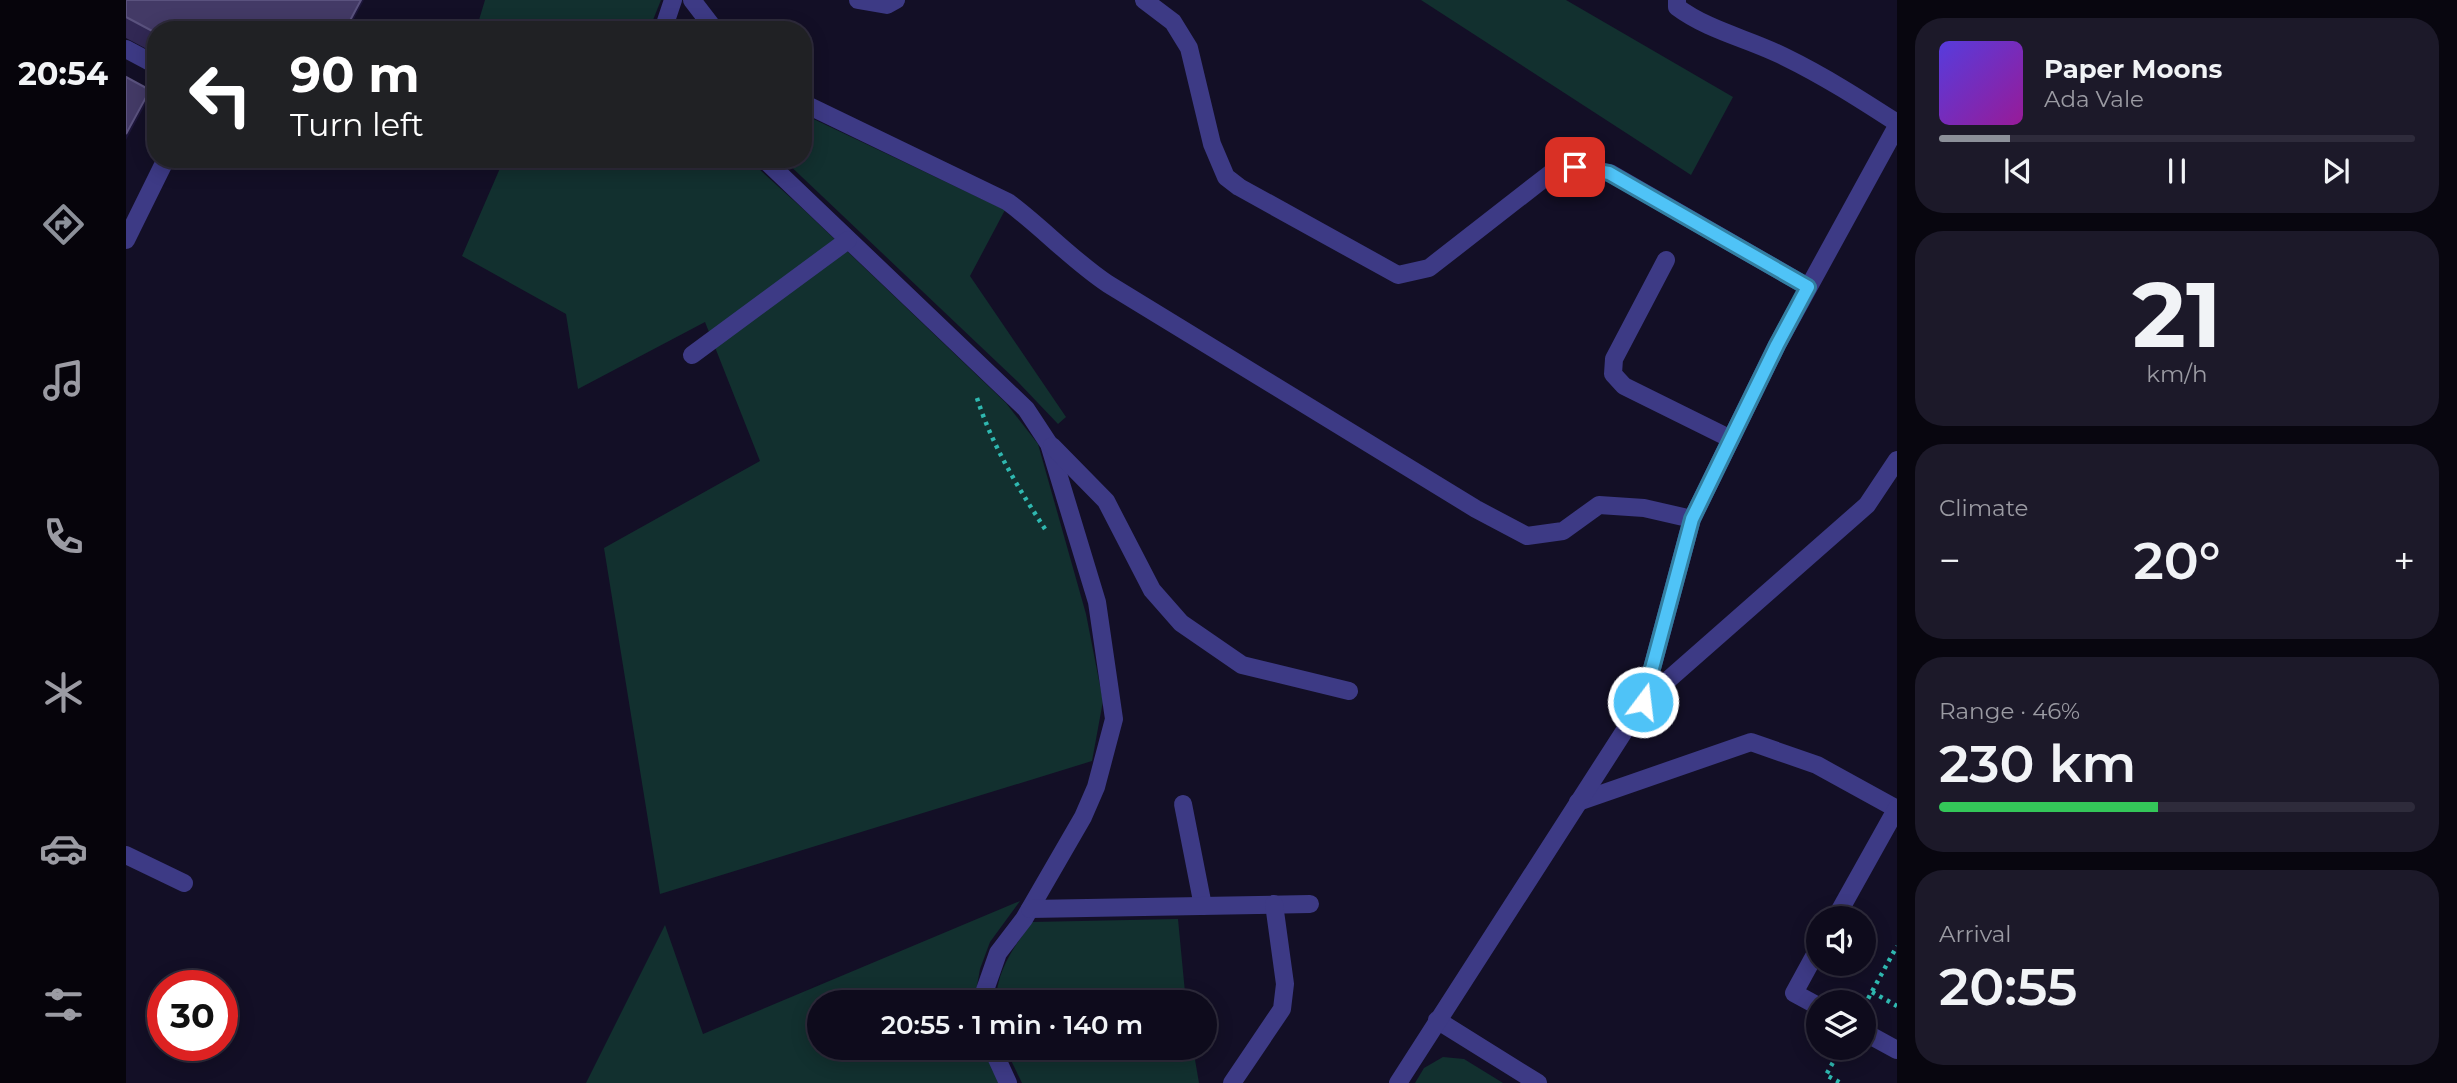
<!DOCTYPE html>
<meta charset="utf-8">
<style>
:root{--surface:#0e0b1c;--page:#1c1929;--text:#f1f3f6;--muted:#9b9ba3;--line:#2e2b3b;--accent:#8c9099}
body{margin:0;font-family:Montserrat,sans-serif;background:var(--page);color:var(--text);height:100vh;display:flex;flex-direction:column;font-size:26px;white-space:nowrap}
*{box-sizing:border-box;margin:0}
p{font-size:23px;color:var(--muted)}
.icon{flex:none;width:38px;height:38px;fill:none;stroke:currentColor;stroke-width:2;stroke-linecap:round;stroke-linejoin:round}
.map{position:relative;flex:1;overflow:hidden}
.details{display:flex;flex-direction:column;gap:18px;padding:18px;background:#08060f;width:560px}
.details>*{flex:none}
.top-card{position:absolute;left:21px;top:21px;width:665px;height:147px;border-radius:28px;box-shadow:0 4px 18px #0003,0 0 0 2px var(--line);background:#202124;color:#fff;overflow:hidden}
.tools{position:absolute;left:1680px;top:906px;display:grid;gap:14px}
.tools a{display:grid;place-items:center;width:70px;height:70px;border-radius:50%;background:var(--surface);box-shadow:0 4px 18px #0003,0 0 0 2px var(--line);font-size:35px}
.speed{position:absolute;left:21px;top:970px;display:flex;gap:14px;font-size:35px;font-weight:700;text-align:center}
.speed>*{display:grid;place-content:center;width:91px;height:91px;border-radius:50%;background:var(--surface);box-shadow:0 4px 18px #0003,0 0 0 2px var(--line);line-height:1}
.speed .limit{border:10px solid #d22;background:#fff;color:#111}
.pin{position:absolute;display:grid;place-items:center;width:60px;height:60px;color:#fff;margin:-30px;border-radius:14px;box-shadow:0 4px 10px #0006}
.me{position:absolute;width:77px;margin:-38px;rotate:15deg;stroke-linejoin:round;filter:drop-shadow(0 0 5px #0008)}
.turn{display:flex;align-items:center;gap:24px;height:147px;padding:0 28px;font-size:32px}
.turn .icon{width:91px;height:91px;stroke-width:2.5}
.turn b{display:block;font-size:49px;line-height:60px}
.big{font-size:52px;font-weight:600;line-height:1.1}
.details .widget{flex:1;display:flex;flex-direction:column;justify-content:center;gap:10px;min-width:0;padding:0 24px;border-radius:28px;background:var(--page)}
.details .dial{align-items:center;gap:0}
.dial b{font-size:91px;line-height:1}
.song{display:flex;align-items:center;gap:21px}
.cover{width:84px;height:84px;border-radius:10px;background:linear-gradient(135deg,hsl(250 70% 55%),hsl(300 70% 35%))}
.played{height:7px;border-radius:4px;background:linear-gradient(90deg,var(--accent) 15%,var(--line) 15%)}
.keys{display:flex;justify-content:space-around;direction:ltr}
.heat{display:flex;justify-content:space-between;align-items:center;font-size:38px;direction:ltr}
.charge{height:10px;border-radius:5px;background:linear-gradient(90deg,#34c759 46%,var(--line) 0)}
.trip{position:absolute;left:681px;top:990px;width:410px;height:70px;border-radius:35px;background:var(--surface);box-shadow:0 4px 18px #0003,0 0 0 2px var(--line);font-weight:600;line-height:70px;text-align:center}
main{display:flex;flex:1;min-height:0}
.tabs{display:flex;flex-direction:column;width:126px;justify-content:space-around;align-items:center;background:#06040b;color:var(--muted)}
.tabs .icon{width:49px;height:49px}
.tabs .on{color:var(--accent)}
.tabs b{font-size:32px;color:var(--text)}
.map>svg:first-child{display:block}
.green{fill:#12302f}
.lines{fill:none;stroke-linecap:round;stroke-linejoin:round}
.path{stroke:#2fb8b0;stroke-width:4.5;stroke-dasharray:3.5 5;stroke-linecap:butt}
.minor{stroke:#3d3a85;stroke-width:18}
.wall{fill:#312854}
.shaded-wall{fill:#1d163a}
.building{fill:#433a66;stroke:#5a527e;stroke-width:2}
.route-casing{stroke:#337fa1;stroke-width:18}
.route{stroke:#4fc3f7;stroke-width:12}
</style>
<main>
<nav class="tabs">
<b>20:54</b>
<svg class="icon on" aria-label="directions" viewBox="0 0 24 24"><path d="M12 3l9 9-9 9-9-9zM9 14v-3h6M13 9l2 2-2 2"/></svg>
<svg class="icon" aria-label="music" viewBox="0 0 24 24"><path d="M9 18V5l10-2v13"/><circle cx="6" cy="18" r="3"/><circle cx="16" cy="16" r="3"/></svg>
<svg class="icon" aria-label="phone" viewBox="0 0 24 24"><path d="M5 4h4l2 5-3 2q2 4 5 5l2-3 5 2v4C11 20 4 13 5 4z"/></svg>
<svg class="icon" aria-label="climate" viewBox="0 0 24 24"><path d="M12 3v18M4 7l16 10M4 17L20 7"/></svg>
<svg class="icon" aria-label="car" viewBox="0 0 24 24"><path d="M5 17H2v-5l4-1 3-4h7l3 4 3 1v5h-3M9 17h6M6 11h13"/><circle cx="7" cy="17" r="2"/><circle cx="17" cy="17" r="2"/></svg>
<svg class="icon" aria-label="filters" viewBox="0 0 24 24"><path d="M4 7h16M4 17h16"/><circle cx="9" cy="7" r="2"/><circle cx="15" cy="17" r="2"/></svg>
</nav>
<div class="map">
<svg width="1771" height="1083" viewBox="0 0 1771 1083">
<rect width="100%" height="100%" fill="#130f26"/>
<!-- green -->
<g class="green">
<path d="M 359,0 L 535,0 L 525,25 L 526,30 L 350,30 Z"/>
<path d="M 1295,0 L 1440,0 L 1607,97 L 1565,175 Z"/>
<path d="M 677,114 L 879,210 L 844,276 L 940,417 L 932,424 L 892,382 L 657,159 L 677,159 Z"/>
<path d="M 378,159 L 622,159 L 676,208 L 880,403 L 912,444 L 960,614 L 977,701 L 966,761 L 534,894 L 478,548 L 634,461 L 579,322 L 452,389 L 440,314 L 336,256 Z"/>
<path d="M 894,901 L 864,942 L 854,969 L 848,1003 L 693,1003 L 693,1048 L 860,1048 L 874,1083 L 460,1083 L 539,925 L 577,1034 Z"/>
<path d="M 1052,919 L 1060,1003 L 870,1003 C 870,971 888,947 906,922 Z"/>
<path d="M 879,1048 L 1067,1048 L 1073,1083 L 896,1083 Z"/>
<path d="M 1317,1057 L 1338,1059 L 1377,1083 L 1289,1083 L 1298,1068 Z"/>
</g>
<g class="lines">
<!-- path -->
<g class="path">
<path d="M 851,398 C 866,446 894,491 921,532"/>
<path d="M 1746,992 L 1771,1006"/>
<path d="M 1738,1006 L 1771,946"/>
<path d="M 1715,1048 L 1700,1075 L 1715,1083"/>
</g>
<!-- minor -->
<g class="minor">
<path d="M 566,0 L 589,30"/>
<path d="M 732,0 L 761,5 L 770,0"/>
<path d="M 1018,0 L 1047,22 L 1063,48 L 1086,144 L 1100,177 L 1113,187 L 1272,275 L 1303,268 L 1425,173 L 1449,167 L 1484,173 L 1682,287"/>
<path d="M 1551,0 L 1551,7 C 1583,31 1624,39 1659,57 C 1698,76 1734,99 1771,123"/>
<path d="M 540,30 L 540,21 L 547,0"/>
<path d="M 0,49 L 30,65"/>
<path d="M 677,103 L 882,202 C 917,228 946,260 982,284 L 1350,509 L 1401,536 L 1437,531 L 1473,505 L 1518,508 L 1566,519"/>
<path d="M 638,159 L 900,409 L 923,444 L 971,602 L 988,719 L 970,787 L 957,817 L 898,919 L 872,953 L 859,990 L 859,1003"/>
<path d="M 0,240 L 40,159"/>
<path d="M 1540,260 L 1488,359 L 1487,374 L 1498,386 L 1605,439"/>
<path d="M 566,355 L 722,240"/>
<path d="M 926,446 L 980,501 L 1026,590 L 1055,623 L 1116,665 L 1223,691"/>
<path d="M 1517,702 L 1741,505 L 1771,460"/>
<path d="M 1452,802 L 1625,742 L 1691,765 L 1771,809"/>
<path d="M 1057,804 L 1077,906"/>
<path d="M 0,855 L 58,883"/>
<path d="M 904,909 L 1184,904"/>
<path d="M 1709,919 L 1771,808"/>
<path d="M 1692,949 L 1668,993 L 1692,1006"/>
<path d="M 1311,1020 L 1412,1083"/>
<path d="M 1738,1032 L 1771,1050"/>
<path d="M 866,1048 L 882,1083"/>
<path d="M 1106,1083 L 1156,1009 L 1159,984 L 1148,904"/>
<path d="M 1272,1083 L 1517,702 L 1566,519 L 1651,345 L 1771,126"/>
</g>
</g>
<!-- wall -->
<path class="wall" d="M 0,0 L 30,30 L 30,54 L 0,38 Z"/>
<!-- shaded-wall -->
<g class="shaded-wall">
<path d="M 235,0 L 238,0 L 222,30 L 219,30 Z"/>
<path d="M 24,90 L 18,107 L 0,140 L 0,134 Z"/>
</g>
<!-- building -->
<g class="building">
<path d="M 0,0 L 235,0 L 219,30 L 30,30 L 30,33 L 0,17 Z"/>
<path d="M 0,77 L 24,90 L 0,134 Z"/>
</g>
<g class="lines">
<!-- route casing -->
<g class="route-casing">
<path id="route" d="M 1449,167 L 1483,173 L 1682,287 L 1651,345 L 1566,519 L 1517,702"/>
</g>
<!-- route -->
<use href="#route" class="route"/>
</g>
</svg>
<div class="tools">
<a><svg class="icon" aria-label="sound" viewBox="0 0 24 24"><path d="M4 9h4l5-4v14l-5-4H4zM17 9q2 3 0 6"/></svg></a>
<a><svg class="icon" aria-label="layers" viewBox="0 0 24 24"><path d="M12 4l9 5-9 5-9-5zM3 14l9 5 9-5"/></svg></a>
</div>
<div class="speed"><div class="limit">30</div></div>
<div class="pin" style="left:1449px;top:167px;background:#d93025"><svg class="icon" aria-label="arrive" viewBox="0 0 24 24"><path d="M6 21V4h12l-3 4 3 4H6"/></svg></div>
<svg class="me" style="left:1517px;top:702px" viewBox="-20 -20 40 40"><circle r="17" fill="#4fc3f7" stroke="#fff" stroke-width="3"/><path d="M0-11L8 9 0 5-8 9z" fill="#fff"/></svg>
<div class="trip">20:55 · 1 min · 140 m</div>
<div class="top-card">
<div class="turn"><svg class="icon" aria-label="left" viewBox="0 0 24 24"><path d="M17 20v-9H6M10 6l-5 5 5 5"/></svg><div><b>90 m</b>Turn left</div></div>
</div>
</div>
<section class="details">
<div class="widget">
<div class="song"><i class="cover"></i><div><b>Paper Moons</b><p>Ada Vale</p></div></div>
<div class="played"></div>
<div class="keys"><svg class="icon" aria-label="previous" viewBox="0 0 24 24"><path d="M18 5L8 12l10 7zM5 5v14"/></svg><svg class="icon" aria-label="pause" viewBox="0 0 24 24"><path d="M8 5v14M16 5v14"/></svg><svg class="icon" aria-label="next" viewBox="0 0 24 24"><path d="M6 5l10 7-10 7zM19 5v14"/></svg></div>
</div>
<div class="widget dial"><b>21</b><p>km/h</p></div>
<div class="widget"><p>Climate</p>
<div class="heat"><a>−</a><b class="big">20°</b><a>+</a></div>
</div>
<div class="widget"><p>Range · 46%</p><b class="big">230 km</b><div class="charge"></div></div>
<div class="widget"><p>Arrival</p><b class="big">20:55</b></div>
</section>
</main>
